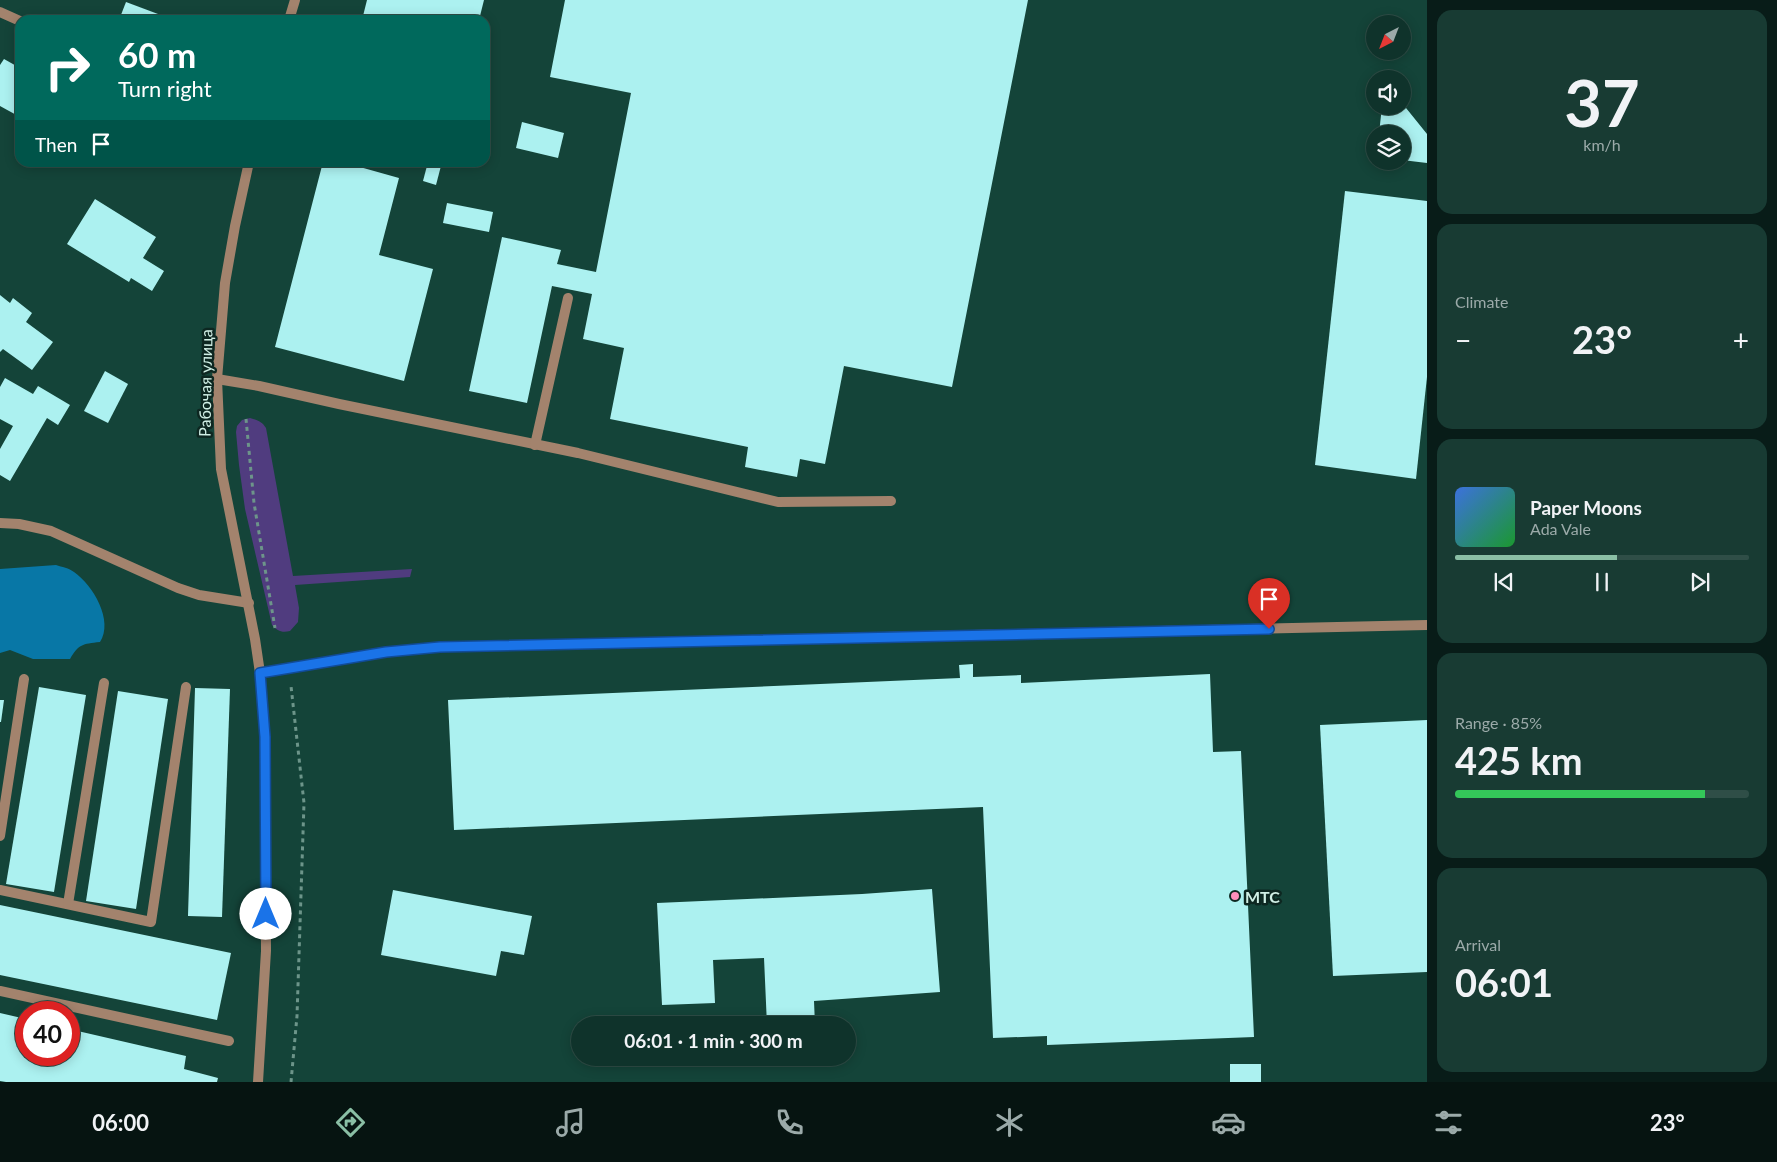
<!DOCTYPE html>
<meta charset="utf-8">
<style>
:root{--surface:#0f332b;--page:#183b33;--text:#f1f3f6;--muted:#9baaa9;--line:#2f4e47;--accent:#8abfa5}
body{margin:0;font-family:Lato,sans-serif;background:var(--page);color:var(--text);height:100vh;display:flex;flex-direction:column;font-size:19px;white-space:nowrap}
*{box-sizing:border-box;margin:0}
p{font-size:16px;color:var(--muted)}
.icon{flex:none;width:28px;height:28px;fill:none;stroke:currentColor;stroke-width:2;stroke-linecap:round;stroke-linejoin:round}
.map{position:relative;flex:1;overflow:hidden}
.panel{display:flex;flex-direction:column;gap:10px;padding:10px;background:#081c18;width:350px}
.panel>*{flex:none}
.hud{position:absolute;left:15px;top:15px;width:475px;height:152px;border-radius:15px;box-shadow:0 2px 12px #0003,0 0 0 1px var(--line);background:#00695c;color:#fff;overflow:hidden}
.needle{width:32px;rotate:222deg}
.fabs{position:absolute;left:1366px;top:15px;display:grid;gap:10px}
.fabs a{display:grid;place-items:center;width:45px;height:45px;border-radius:50%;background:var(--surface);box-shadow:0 2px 12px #0003,0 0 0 1px var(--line);font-size:25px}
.speed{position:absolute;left:15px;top:1001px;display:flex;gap:10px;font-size:25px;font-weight:700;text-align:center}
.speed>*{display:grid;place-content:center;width:65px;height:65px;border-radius:50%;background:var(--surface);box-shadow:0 2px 12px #0003,0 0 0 1px var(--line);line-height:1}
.speed .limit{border:8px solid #d22;background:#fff;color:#111}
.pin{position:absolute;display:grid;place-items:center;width:42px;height:42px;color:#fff;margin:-51px -21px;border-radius:50% 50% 50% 0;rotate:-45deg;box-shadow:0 0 5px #0007}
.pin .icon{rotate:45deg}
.me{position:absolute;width:55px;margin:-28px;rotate:0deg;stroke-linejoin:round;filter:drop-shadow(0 0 4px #0008)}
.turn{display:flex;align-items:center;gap:18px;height:105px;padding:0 20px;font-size:22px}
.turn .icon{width:65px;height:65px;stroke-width:2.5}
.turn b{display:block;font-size:35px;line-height:42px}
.then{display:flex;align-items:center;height:48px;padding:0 20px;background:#0003;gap:10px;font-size:19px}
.big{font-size:38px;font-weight:700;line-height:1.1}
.panel .widget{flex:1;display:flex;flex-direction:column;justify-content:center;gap:8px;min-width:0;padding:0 18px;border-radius:15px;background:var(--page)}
.panel .dial{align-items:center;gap:0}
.dial b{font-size:65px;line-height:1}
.song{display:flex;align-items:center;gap:15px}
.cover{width:60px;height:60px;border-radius:8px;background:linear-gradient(135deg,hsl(220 70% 55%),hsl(130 70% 35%))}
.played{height:5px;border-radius:2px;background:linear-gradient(90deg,var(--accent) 55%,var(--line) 55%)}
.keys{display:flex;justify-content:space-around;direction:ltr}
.heat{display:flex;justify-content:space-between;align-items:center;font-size:28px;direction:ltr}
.charge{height:8px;border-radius:4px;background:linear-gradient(90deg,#34c759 85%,var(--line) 0)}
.trip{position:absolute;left:571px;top:1016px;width:285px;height:50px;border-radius:25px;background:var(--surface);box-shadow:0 2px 12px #0003,0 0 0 1px var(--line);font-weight:700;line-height:50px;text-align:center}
.menu{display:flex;height:80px;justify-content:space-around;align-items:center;background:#061411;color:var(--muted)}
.menu .icon{width:35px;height:35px}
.menu .current{color:var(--accent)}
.menu b{font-size:22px;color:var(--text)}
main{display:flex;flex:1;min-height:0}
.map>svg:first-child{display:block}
.green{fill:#503c7f}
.water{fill:#0877a6}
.building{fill:#acf1f0}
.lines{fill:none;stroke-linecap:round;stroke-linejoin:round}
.path{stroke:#6d958a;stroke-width:3;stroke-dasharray:4 4;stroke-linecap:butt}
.service{stroke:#a3836d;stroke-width:10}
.minor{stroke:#a3836d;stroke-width:10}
.tertiary{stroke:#a3836d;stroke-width:10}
.route-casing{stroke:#114b97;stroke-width:12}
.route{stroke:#1a73e8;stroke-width:9}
.poi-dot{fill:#fe8ebc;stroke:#0d2721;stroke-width:2}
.labels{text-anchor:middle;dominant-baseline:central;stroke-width:5;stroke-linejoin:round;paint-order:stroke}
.street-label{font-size:16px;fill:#d0efe5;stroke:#0d2721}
.poi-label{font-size:16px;font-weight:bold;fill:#d0efe5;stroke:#0d2721;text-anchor:start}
</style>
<main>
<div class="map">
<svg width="1427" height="1082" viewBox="0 0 1427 1082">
<rect width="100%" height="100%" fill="#144439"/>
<!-- green -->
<path class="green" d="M 250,418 C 257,420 262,421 266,428 L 293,576 L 412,569 L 410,577 L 295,585 L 299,608 L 298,622 L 290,631 C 282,633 277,631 272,625 L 245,509 L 239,465 L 236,432 L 237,426 L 242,420 Z"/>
<!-- water -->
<path class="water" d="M 56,565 C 62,567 69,568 74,572 C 93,585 114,621 100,642 C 82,644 79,644 70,659 L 33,659 L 10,650 L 0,653 L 0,569 Z"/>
<!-- building -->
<g class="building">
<path d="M 367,0 L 484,0 L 479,20 L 362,20 Z"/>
<path d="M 565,0 L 1028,0 L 952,387 L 844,366 L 825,464 L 800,459 L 797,477 L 745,467 L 748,447 L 610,419 L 624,348 L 583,339 L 592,294 L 552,286 L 527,403 L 469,391 L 502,237 L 561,250 L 557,264 L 596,272 L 631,93 L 550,77 Z"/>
<path d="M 126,2 L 158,14 L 156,20 L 119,20 Z"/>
<path d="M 4,59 L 20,68 L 20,117 L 0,106 L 0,65 Z"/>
<path d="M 1402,103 L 1427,134 L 1427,163 L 1402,160 L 1402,134 L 1379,134 L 1382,106 L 1402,106 Z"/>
<path d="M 522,122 L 564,133 L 558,158 L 516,148 Z"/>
<path d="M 323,162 L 342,162 L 399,178 L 379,255 L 433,269 L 404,381 L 275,347 Z"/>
<path d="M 428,162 L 442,162 L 436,185 L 423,181 Z"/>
<path d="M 1345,191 L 1427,201 L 1427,377 L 1416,479 L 1315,465 Z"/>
<path d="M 95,199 L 156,237 L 143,258 L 164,271 L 152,291 L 131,278 L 129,282 L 67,244 Z"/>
<path d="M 447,203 L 493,212 L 489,232 L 443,223 Z"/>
<path d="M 0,295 L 10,303 L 13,298 L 32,313 L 26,322 L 53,342 L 32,370 L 3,349 L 0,352 Z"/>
<path d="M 105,371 L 128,384 L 108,423 L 84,411 Z"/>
<path d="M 5,378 L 33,394 L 38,386 L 70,405 L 58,425 L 47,418 L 10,481 L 0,475 L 0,449 L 13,426 L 0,419 L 0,387 Z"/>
<path d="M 973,664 L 973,677 L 1021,675 L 1021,683 L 1210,674 L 1213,752 L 1241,751 L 1254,1037 L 1047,1045 L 1047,1036 L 993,1038 L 983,807 L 454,830 L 448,700 L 960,678 L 959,665 Z"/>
<path d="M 39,687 L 86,695 L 54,892 L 6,884 Z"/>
<path d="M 195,688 L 230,689 L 222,917 L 188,916 Z"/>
<path d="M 118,691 L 168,699 L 136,909 L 86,901 Z"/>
<path d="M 0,700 L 4,700 L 1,722 L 0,722 Z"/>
<path d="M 1427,720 L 1427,972 L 1333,976 L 1320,725 Z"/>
<path d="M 932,889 L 940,992 L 814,1001 L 815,1025 L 767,1025 L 764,958 L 713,960 L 715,1003 L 662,1005 L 657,903 L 862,894 Z"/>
<path d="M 393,890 L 532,916 L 524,955 L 501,951 L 496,976 L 381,955 Z"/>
<path d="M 0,905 L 231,953 L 217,1020 L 0,975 Z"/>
<path d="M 0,1013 L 26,1019 L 26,1055 L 69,1055 L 69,1029 L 186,1056 L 184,1069 L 218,1078 L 217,1082 L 6,1082 L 0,1081 Z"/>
<rect x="1230" y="1064" width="31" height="18"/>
</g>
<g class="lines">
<!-- path -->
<g class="path">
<path d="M 246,419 L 254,503 L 275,628"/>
<path d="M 291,1082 L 297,1016 L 304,803 L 291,686"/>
</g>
<!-- service -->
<g class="service">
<path d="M 0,12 L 20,21"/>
<path d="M 217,379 L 259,386 L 339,404 L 578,453 L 778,502 L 891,501"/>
<path d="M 535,445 L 568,298"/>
<path d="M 260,673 L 385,652 L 440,647 L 1427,625"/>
<path d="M 0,836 L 24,679"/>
<path d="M 0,890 L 151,922 L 186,687"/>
<path d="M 68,904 L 104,683"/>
<path d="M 0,991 L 229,1041"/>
</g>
<!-- minor -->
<path class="minor" d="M 0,523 L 19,524 L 51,531 L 178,588 L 199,595 L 249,603"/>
<!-- tertiary -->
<g class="tertiary">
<path d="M 289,20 L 295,0"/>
<path d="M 249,162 L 235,226 L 225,283 L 217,379 L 221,469 L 255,639 L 260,673 L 265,737 L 266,951 L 258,1082"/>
</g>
</g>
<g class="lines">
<!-- route casing -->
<g class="route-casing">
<path id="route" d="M 266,914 L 265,737 L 260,673 L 386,652 L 440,647 L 1269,629"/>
</g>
<!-- route -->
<use href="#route" class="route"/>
</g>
<!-- markers -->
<circle class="poi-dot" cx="1235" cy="896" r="5"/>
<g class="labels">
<!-- street labels -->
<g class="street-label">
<text transform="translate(205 383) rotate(-89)">Рабочая улица</text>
</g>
<!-- poi labels -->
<g class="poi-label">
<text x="1245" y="896">МТС</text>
</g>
</g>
</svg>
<div class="fabs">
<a><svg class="needle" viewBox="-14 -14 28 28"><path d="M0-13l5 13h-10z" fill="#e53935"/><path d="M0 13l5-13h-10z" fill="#9baaa9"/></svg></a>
<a><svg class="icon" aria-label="sound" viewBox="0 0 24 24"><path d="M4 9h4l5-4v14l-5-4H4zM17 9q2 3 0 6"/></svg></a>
<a><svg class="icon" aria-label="layers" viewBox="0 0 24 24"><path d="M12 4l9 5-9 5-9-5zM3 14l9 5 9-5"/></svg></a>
</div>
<div class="speed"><div class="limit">40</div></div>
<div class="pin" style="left:1269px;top:629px;background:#d93025"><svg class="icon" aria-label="arrive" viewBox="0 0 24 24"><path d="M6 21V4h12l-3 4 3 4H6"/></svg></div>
<svg class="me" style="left:266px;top:914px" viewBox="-20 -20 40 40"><circle r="19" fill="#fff"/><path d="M0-13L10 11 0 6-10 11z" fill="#1a73e8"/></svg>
<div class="trip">06:01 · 1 min · 300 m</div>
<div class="hud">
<div class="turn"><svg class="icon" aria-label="right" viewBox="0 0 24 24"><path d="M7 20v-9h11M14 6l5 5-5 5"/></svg><div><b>60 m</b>Turn right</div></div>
<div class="then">Then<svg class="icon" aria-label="arrive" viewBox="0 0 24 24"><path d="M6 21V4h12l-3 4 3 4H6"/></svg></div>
</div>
</div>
<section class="panel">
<div class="widget dial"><b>37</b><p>km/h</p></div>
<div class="widget"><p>Climate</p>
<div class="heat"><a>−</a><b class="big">23°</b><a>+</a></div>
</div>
<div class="widget">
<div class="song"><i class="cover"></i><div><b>Paper Moons</b><p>Ada Vale</p></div></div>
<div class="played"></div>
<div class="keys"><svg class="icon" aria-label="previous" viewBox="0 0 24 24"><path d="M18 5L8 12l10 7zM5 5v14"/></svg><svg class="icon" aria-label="pause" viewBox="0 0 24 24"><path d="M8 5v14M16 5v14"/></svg><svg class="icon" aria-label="next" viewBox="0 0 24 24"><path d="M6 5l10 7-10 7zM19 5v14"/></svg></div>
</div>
<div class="widget"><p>Range · 85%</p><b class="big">425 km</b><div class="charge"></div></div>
<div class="widget"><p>Arrival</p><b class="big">06:01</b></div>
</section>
</main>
<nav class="menu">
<b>06:00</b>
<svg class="icon current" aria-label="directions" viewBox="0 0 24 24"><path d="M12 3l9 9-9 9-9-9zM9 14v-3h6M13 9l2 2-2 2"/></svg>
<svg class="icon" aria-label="music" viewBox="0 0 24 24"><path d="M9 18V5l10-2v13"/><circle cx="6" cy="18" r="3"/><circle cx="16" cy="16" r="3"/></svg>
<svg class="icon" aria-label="phone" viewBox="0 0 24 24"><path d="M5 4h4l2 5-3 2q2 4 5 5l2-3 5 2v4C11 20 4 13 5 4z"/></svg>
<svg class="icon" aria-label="climate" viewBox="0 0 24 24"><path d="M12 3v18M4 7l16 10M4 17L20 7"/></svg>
<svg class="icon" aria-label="car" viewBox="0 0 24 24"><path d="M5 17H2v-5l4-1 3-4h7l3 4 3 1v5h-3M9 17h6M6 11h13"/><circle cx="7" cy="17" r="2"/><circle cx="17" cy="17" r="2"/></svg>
<svg class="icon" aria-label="filters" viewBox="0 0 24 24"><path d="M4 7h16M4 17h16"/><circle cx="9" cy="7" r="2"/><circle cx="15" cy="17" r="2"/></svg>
<b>23°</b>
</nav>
